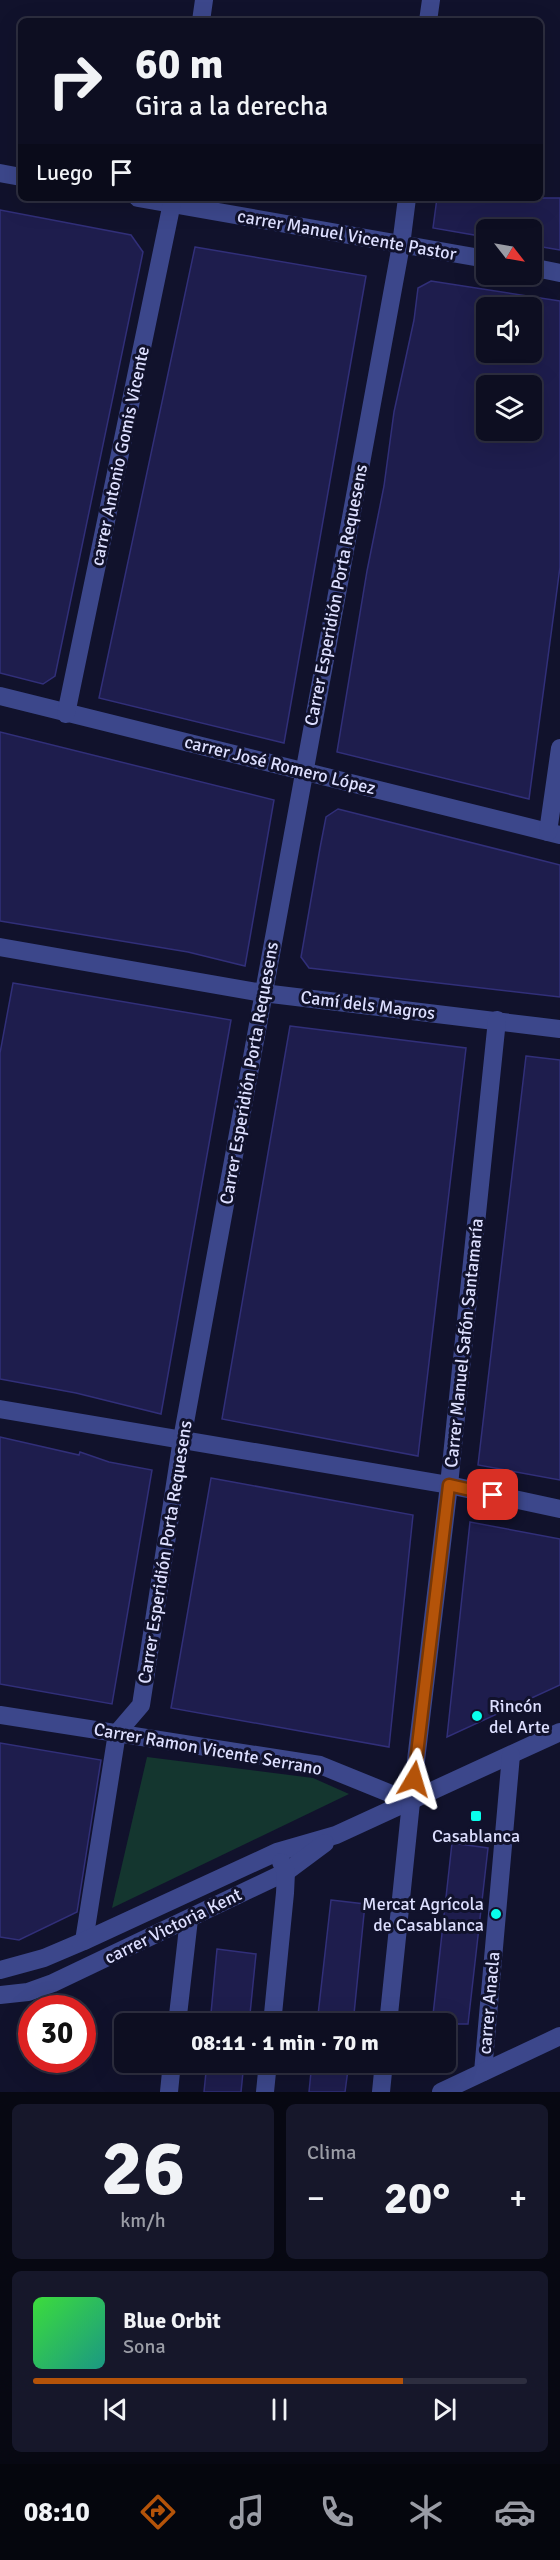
<!DOCTYPE html>
<html lang="es">
<meta charset="utf-8">
<style>
:root{--surface:#0d0e21;--page:#16172a;--text:#f1f3f6;--muted:#9a9ca5;--line:#2d2e3f;--accent:#b45309}
body{margin:0;font-family:Signika,sans-serif;background:var(--page);color:var(--text);height:100vh;display:flex;flex-direction:column;font-size:22px;white-space:nowrap}
*{box-sizing:border-box;margin:0}
p{font-size:20px;color:var(--muted)}
.icon{flex:none;width:33px;height:33px;fill:none;stroke:currentColor;stroke-width:2;stroke-linecap:round;stroke-linejoin:round}
.map{position:relative;height:2092px;overflow:hidden}
.drawer{display:flex;flex-direction:column;gap:12px;padding:12px;background:#070812;flex:1}
.drawer>*{flex:none}
.banner{position:absolute;left:18px;top:18px;width:525px;height:183px;border-radius:9px;box-shadow:0 6px 24px #0002,0 0 0 2px var(--line);background:#0d0e21;color:var(--text);overflow:hidden}
.needle{width:39px;rotate:121deg}
.controls{position:absolute;left:476px;top:219px;display:grid;gap:12px}
.controls a{display:grid;place-items:center;width:66px;height:66px;border-radius:9px;background:var(--surface);box-shadow:0 6px 24px #0002,0 0 0 2px var(--line);font-size:30px}
.speed{position:absolute;left:18px;top:1995px;display:flex;gap:12px;font-size:30px;font-weight:700;text-align:center}
.speed>*{display:grid;place-content:center;width:78px;height:78px;border-radius:50%;background:var(--surface);box-shadow:0 6px 24px #0002,0 0 0 2px var(--line);line-height:1}
.speed .limit{border:9px solid #d22;background:#fff;color:#111}
.pin{position:absolute;display:grid;place-items:center;width:51px;height:51px;color:#fff;margin:-26px;border-radius:12px;box-shadow:0 3px 9px #0006}
.me{position:absolute;width:66px;margin:-33px;rotate:7deg;stroke-linejoin:round;filter:drop-shadow(0 0 4px #0008)}
.turn{display:flex;align-items:center;gap:21px;height:126px;padding:0 18px;font-size:27px}
.turn .icon{width:78px;height:78px;stroke-width:2.5}
.turn b{display:block;font-size:42px;line-height:51px}
.then{display:flex;align-items:center;height:57px;padding:0 18px;background:#0003;gap:12px;font-size:22px}
.big{font-size:45px;font-weight:700;line-height:1.1}
.drawer .tile{flex:1;display:flex;flex-direction:column;justify-content:center;gap:9px;min-width:0;padding:0 21px;border-radius:9px;background:var(--page)}
.drawer .dial{align-items:center;gap:0}
.dial b{font-size:78px;line-height:1}
.song{display:flex;align-items:center;gap:18px}
.cover{width:72px;height:72px;border-radius:9px;background:linear-gradient(135deg,hsl(120 70% 55%),hsl(170 70% 35%))}
.played{height:6px;border-radius:3px;background:linear-gradient(90deg,var(--accent) 75%,var(--line) 75%)}
.keys{display:flex;justify-content:space-around;direction:ltr}
.heat{display:flex;justify-content:space-between;align-items:center;font-size:33px;direction:ltr}
.drawer .tiles{flex:1;display:grid;gap:12px;grid-template-columns:1fr 1fr}
.tile:last-child{grid-column:span 2}
.trip{position:absolute;left:114px;top:2013px;width:342px;height:60px;border-radius:9px;background:var(--surface);box-shadow:0 6px 24px #0002,0 0 0 2px var(--line);font-weight:700;line-height:60px;text-align:center}
.dock{display:flex;height:96px;justify-content:space-around;align-items:center;background:#05060d;color:var(--muted)}
.dock .icon{width:42px;height:42px}
.dock .current{color:var(--accent)}
.dock b{font-size:27px;color:var(--text)}
.map>svg:first-child{display:block}
.green{fill:#14362f}
.building{fill:#1e1d4d;stroke:#312f79;stroke-width:1.5;fill-rule:evenodd}
.lines{fill:none;stroke-linecap:round;stroke-linejoin:round}
.minor{stroke:#3c478b;stroke-width:18}
.route-casing{stroke:#753606;stroke-width:15}
.route{stroke:#b45309;stroke-width:10}
.poi-dot{fill:#09ffec;stroke:#11122c;stroke-width:2}
.labels{text-anchor:middle;dominant-baseline:central;stroke-width:6;stroke-linejoin:round;paint-order:stroke}
.street-label{font-size:18px;fill:#dddfff;stroke:#11122c}
.poi-label{font-size:18px;fill:#dddfff;stroke:#11122c;text-anchor:start}
</style>
<div class="map">
<svg width="560" height="2092" viewBox="0 0 560 2092">
<rect width="100%" height="100%" fill="#11122c"/>
<!-- green -->
<path class="green" d="M 147,1757 L 313,1778 L 349,1794 L 112,1908 Z"/>
<!-- building -->
<g class="building">
<path d="M 437,198 L 560,198 L 560,250 L 531,245 L 531,230 L 486,230 L 486,237 L 433,228 Z"/>
<path d="M 0,210 L 131,235 L 143,252 L 55,676 L 43,684 L 0,673 Z"/>
<path d="M 195,247 L 366,276 L 284,743 L 99,698 Z"/>
<path d="M 431,281 L 560,301 L 560,567 L 529,799 L 337,752 L 367,571 L 384,486 L 394,412 L 414,320 L 418,288 ZM 486,308 L 531,308 L 531,352 L 486,352 ZM 486,386 L 531,386 L 531,430 L 486,430 Z"/>
<path d="M 0,732 L 274,800 L 245,966 L 188,952 L 0,921 Z"/>
<path d="M 338,809 L 560,865 L 560,997 L 309,968 L 301,957 L 320,848 L 326,817 Z"/>
<path d="M 13,983 L 231,1020 L 161,1414 L 76,1393 L 0,1379 L 0,1053 Z"/>
<path d="M 290,1026 L 466,1048 L 418,1456 L 222,1419 Z"/>
<path d="M 526,1056 L 560,1060 L 560,1480 L 478,1465 Z"/>
<path d="M 0,1437 L 79,1455 L 80,1452 L 109,1462 L 152,1470 L 112,1704 L 0,1684 Z"/>
<path d="M 211,1478 L 413,1515 L 389,1747 L 171,1708 Z"/>
<path d="M 470,1522 L 560,1539 L 560,1685 L 447,1737 Z"/>
<path d="M 0,1743 L 101,1760 L 77,1912 L 19,1940 L 0,1937 Z"/>
<path d="M 452,1843 L 488,1848 L 468,2024 L 432,2024 Z"/>
<path d="M 331,1900 L 365,1904 L 353,2024 L 317,2024 Z"/>
<path d="M 217,1949 L 256,1954 L 249,2024 L 210,2024 Z"/>
<path d="M 207,2062 L 244,2062 L 241,2092 L 204,2092 Z"/>
<path d="M 312,2062 L 349,2062 L 345,2092 L 309,2092 Z"/>
</g>
<g class="lines">
<!-- minor -->
<g class="minor">
<path d="M 201,21 L 204,0"/>
<path d="M 428,21 L 431,0"/>
<path d="M 0,173 L 21,177"/>
<path d="M 138,198 L 486,259"/>
<path d="M 531,267 L 560,273"/>
<path d="M 0,696 L 560,835"/>
<path d="M 66,714 L 173,198"/>
<path d="M 548,832 L 560,748"/>
<path d="M 0,947 L 263,993 L 560,1029"/>
<path d="M 0,1409 L 449,1485 L 560,1509"/>
<path d="M 0,1715 L 320,1765 L 411,1802"/>
<path d="M 84,1941 L 117,1733 L 141,1705 L 182,1439 L 401,245 L 407,198"/>
<path d="M 0,1970 L 44,1958 L 84,1941 L 277,1852 L 336,1835 L 560,1732"/>
<path d="M 0,1995 L 28,1992 L 53,1983 L 286,1872 L 325,1843"/>
<path d="M 177,2024 L 189,1919"/>
<path d="M 272,2024 L 285,1893 L 286,1872 L 281,1862"/>
<path d="M 388,2024 L 411,1802 L 449,1485 L 497,1020"/>
<path d="M 483,2072 L 511,1755"/>
<path d="M 169,2092 L 172,2062"/>
<path d="M 265,2092 L 268,2062"/>
<path d="M 381,2092 L 384,2062"/>
<path d="M 441,2092 L 560,2036"/>
</g>
</g>
<g class="lines">
<!-- route casing -->
<g class="route-casing">
<path id="route" d="M 414,1779 L 449,1485 L 493,1495"/>
</g>
<!-- route -->
<use href="#route" class="route"/>
</g>
<!-- markers -->
<g class="poi-dot">
<circle cx="477" cy="1716" r="6"/>
<rect x="470" y="1810" width="12" height="12" rx="3"/>
<circle cx="496" cy="1914" r="6"/>
</g>
<g class="labels">
<!-- street labels -->
<g class="street-label">
<text transform="translate(347 235) rotate(10)">carrer Manuel Vicente Pastor</text>
<text transform="translate(120 456) rotate(-78)">carrer Antonio Gomis Vicente</text>
<text transform="translate(336 595) rotate(-79)">Carrer Esperidión Porta Requesens</text>
<text transform="translate(280 765) rotate(14)">carrer José Romero López</text>
<text transform="translate(368 1005) rotate(7)">Camí dels Magros</text>
<text transform="translate(249 1073) rotate(-80)">Carrer Esperidión Porta Requesens</text>
<text transform="translate(464 1343) rotate(-84)">Carrer Manuel Safón Santamaría</text>
<text transform="translate(165 1552) rotate(-81)">Carrer Esperidión Porta Requesens</text>
<text transform="translate(208 1749) rotate(10)">Carrer Ramon Vicente Serrano</text>
<text transform="translate(173 1926) rotate(-26)">carrer Victoria Kent</text>
<text transform="translate(489 2003) rotate(-85)">carrer Anacla</text>
</g>
<!-- poi labels -->
<g class="poi-label">
<text x="489" y="1706">Rincón<tspan x="489" dy="21">del Arte</tspan></text>
<text x="476" y="1836" text-anchor="middle">Casablanca</text>
<text x="484" y="1904" text-anchor="end">Mercat Agrícola<tspan x="484" dy="21">de Casablanca</tspan></text>
</g>
</g>
</svg>
<div class="controls">
<a><svg class="needle" viewBox="-14 -14 28 28"><path d="M0-13l5 13h-10z" fill="#e53935"/><path d="M0 13l5-13h-10z" fill="#9a9ca5"/></svg></a>
<a><svg class="icon" aria-label="sound" viewBox="0 0 24 24"><path d="M4 9h4l5-4v14l-5-4H4zM17 9q2 3 0 6"/></svg></a>
<a><svg class="icon" aria-label="layers" viewBox="0 0 24 24"><path d="M12 4l9 5-9 5-9-5zM3 14l9 5 9-5"/></svg></a>
</div>
<div class="speed"><div class="limit">30</div></div>
<div class="pin" style="left:493px;top:1495px;background:#d93025"><svg class="icon" aria-label="arrive" viewBox="0 0 24 24"><path d="M6 21V4h12l-3 4 3 4H6"/></svg></div>
<svg class="me" style="left:414px;top:1779px" viewBox="-20 -20 40 40"><path d="M0-17L14 15 0 8-14 15z" fill="#b45309" stroke="#fff" stroke-width="4"/></svg>
<div class="trip">08:11 · 1 min · 70 m</div>
<div class="banner">
<div class="turn"><svg class="icon" aria-label="right" viewBox="0 0 24 24"><path d="M7 20v-9h11M14 6l5 5-5 5"/></svg><div><b>60 m</b>Gira a la derecha</div></div>
<div class="then">Luego<svg class="icon" aria-label="arrive" viewBox="0 0 24 24"><path d="M6 21V4h12l-3 4 3 4H6"/></svg></div>
</div>
</div>
<section class="drawer">
<div class="tiles">
<div class="tile dial"><b>26</b><p>km/h</p></div>
<div class="tile"><p>Clima</p>
<div class="heat"><a>−</a><b class="big">20°</b><a>+</a></div>
</div>
<div class="tile">
<div class="song"><i class="cover"></i><div><b>Blue Orbit</b><p>Sona</p></div></div>
<div class="played"></div>
<div class="keys"><svg class="icon" aria-label="previous" viewBox="0 0 24 24"><path d="M18 5L8 12l10 7zM5 5v14"/></svg><svg class="icon" aria-label="pause" viewBox="0 0 24 24"><path d="M8 5v14M16 5v14"/></svg><svg class="icon" aria-label="next" viewBox="0 0 24 24"><path d="M6 5l10 7-10 7zM19 5v14"/></svg></div>
</div>
</div>
</section>
<nav class="dock">
<b>08:10</b>
<svg class="icon current" aria-label="directions" viewBox="0 0 24 24"><path d="M12 3l9 9-9 9-9-9zM9 14v-3h6M13 9l2 2-2 2"/></svg>
<svg class="icon" aria-label="music" viewBox="0 0 24 24"><path d="M9 18V5l10-2v13"/><circle cx="6" cy="18" r="3"/><circle cx="16" cy="16" r="3"/></svg>
<svg class="icon" aria-label="phone" viewBox="0 0 24 24"><path d="M5 4h4l2 5-3 2q2 4 5 5l2-3 5 2v4C11 20 4 13 5 4z"/></svg>
<svg class="icon" aria-label="climate" viewBox="0 0 24 24"><path d="M12 3v18M4 7l16 10M4 17L20 7"/></svg>
<svg class="icon" aria-label="car" viewBox="0 0 24 24"><path d="M5 17H2v-5l4-1 3-4h7l3 4 3 1v5h-3M9 17h6M6 11h13"/><circle cx="7" cy="17" r="2"/><circle cx="17" cy="17" r="2"/></svg>
</nav>
